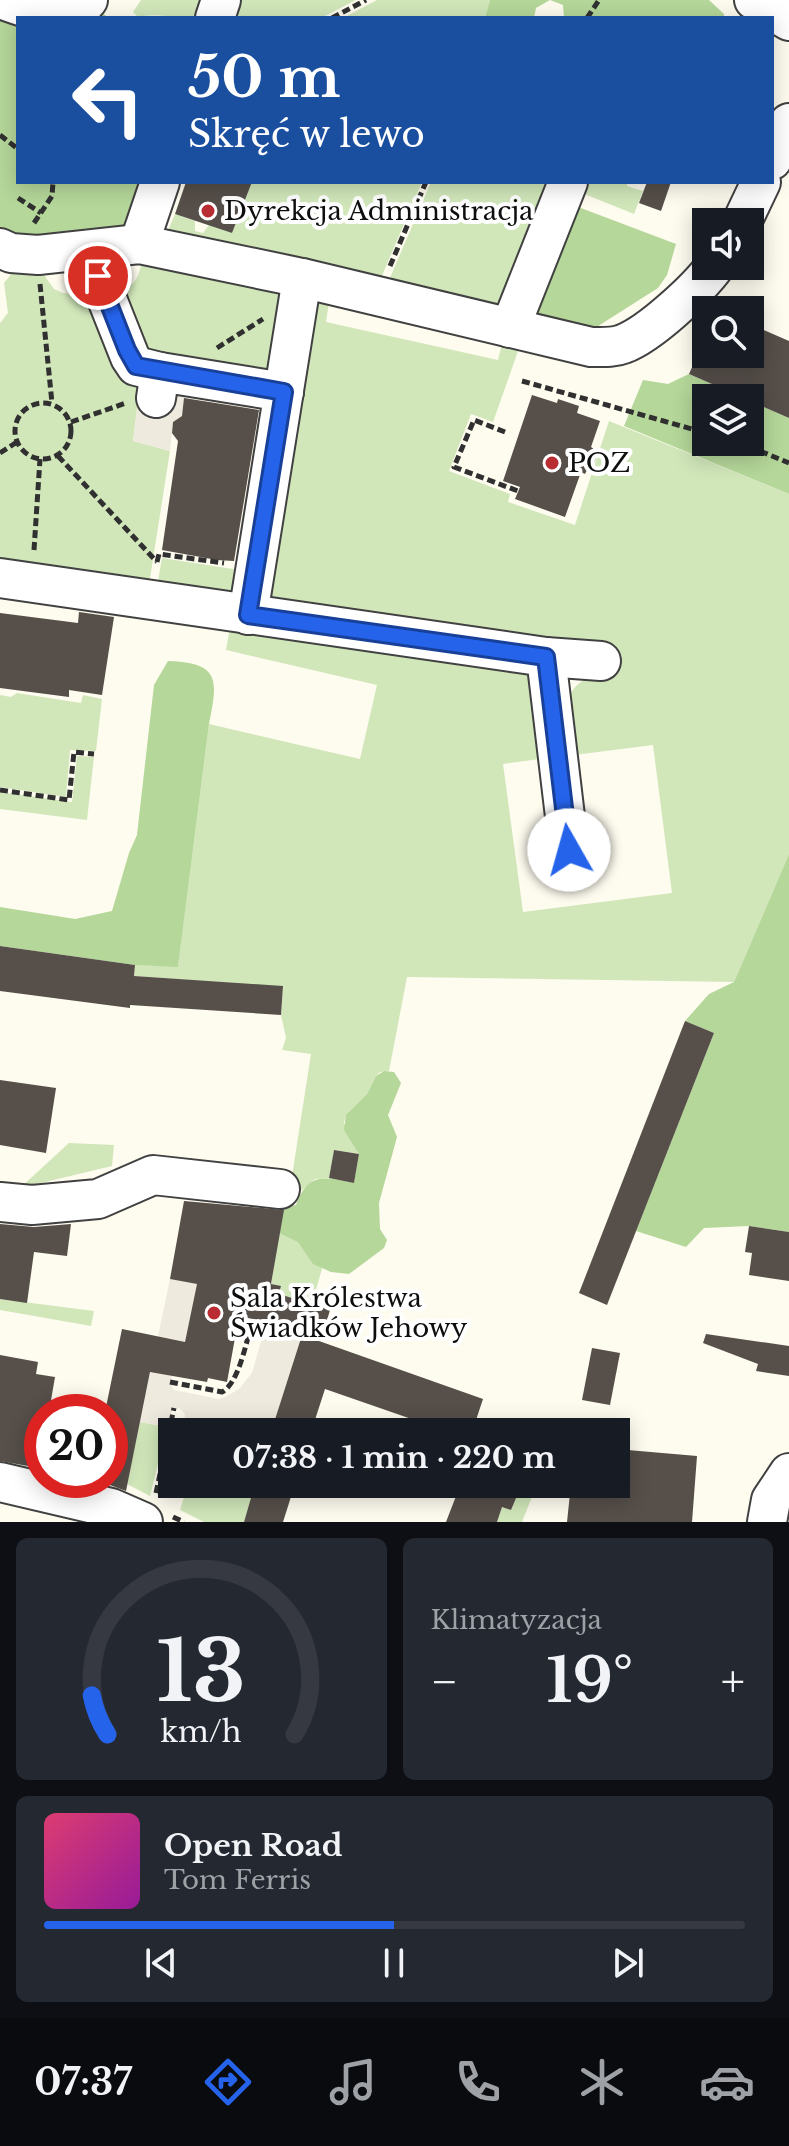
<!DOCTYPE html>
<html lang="pl">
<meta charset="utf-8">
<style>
:root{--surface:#171b24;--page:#242831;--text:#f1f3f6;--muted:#9ea1a6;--line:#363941;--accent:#2563eb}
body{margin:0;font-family:"Libre Baskerville",serif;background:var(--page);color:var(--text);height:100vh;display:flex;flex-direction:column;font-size:30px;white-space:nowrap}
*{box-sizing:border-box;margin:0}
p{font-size:26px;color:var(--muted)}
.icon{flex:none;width:44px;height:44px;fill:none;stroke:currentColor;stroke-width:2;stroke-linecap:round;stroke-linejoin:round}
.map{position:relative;height:1522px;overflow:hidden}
.details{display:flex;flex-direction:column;gap:16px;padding:16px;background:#0d0f14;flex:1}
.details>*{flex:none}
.hud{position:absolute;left:16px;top:16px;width:758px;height:168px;border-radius:0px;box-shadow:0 4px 20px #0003;background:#1a4fa0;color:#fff;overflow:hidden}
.tools{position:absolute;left:692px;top:208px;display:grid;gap:16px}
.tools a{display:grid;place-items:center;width:72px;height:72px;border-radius:0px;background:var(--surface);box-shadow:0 4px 20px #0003;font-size:40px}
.speed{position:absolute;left:24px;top:1394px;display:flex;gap:16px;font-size:40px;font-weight:700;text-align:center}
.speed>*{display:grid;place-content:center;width:104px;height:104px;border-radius:50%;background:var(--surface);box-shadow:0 4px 20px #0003;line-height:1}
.speed .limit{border:12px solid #d22;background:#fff;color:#111}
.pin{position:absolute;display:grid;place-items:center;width:68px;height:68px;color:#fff;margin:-34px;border:4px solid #fff;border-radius:50%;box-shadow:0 2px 8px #0007}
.me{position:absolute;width:88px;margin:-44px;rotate:353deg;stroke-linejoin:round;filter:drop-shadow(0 0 6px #0008)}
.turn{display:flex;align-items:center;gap:28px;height:168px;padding:0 40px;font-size:36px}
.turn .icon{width:104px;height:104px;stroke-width:2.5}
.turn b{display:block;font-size:56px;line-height:68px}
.big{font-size:60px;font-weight:700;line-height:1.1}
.details .widget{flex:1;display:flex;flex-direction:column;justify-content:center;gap:12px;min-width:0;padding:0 28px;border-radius:12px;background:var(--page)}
.details .dial{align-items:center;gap:0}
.dial svg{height:208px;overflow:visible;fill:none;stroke:var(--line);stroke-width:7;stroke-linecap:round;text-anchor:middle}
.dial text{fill:var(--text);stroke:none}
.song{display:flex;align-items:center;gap:24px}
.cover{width:96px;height:96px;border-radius:12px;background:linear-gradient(135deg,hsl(340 70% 55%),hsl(300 70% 35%))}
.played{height:8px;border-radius:4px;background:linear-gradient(90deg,var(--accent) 50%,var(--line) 50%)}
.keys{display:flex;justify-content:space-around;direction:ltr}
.heat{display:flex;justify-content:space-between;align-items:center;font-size:44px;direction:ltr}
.details .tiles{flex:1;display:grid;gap:16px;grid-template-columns:1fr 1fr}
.widget:last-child{grid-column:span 2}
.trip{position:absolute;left:158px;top:1418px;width:472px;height:80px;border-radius:0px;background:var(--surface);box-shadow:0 4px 20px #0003;font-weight:700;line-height:80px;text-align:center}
.dock{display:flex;height:128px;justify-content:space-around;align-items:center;background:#090b0e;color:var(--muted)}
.dock .icon{width:56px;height:56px}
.dock .current{color:var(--accent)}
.dock b{font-size:36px;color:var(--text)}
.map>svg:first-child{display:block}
.green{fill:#d1e7ba}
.forest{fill:#b5d79a}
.plaza{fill:#eeeade}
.building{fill:#564f4a}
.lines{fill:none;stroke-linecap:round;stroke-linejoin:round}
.minor-casing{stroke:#414141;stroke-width:42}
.path{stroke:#303030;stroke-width:5;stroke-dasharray:8 4;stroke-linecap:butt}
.minor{stroke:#fff;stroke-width:38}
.route-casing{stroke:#184099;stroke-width:20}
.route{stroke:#2563eb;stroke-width:14}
.poi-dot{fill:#b82c32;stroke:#fff;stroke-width:3}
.labels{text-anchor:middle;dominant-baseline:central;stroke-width:8;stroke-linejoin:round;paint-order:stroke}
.poi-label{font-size:26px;fill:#0e0e0e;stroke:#fff;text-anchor:start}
</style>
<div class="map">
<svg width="789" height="1522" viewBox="0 0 789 1522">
<rect width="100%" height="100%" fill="#fefbef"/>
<!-- green -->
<g class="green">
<path d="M 141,0 L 206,0 L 200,18 C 181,18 156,13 138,17 L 133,12 Z"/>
<path d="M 241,0 L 356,0 L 321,18 L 234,18 Z"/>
<path d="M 377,0 L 490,0 L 485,18 L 343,18 Z"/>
<path d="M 252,182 L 422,182 L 378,285 L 164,240 L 175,214 L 195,221 L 195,231 L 203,233 L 209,225 L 232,233 Z"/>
<path d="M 431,182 L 559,182 L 506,317 L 386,287 Z"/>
<path d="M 581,182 L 627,182 L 627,186 L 643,191 L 634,214 L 577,191 Z"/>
<path d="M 142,260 L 290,293 L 277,385 L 141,361 L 117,292 C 135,287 139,277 142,260 Z"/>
<path d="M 16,268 L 28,268 L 44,275 L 54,289 L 63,293 L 85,295 L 137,385 L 138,401 L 133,441 L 170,451 L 148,591 L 0,566 L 0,323 L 8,313 L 4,283 Z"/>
<path d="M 330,295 L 326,322 L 498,360 L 504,336 L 522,340 L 493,422 L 471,414 L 449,471 L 510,494 L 508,502 L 575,525 L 609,421 L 789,494 L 789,854 L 734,982 L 407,977 L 389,1071 L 380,1072 L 376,1076 L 367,1094 L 346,1116 L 344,1123 L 359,1154 L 334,1150 L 329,1178 L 315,1179 L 302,1190 L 290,1189 L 311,1054 L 282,1050 L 286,1038 L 281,1015 L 283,987 L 134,976 L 135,965 L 178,966 L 209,724 L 360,759 L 377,685 L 226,650 L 229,633 L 235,625 L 522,667 L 531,676 L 547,758 L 503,764 L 523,912 L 672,893 L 653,745 L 566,756 C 567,728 558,687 590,678 L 580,647 L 269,603 L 309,301 Z"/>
<path d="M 162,558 L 246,571 L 241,594 L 156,593 Z"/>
<path d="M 17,693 L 81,703 L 83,695 L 102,699 L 96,751 L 70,750 L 66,797 L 0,787 L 0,695 L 11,697 Z"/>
<path d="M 77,756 L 94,757 L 87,820 L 0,809 L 0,792 L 72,802 Z"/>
<path d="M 69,1143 L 114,1145 L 112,1166 L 20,1188 Z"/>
<path d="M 279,1233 L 330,1242 L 304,1330 L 273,1323 L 281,1287 L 271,1284 Z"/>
<path d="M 0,1299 L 94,1311 L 91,1326 L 0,1310 Z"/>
<path d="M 140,1422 L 167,1427 L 150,1496 L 127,1484 Z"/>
<path d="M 188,1484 L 222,1484 L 252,1495 L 244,1522 L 204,1522 L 180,1510 Z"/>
<path d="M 522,1484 L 537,1484 L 522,1522 L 497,1522 L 502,1507 L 511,1510 Z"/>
</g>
<!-- forest -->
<g class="forest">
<path d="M 0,0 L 87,2 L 109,18 L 18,18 L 18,182 L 146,182 L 129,232 L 24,242 L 0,232 Z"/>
<path d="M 490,0 L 709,0 L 724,14 L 724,18 L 564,18 L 563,5 L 550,0 L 536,8 L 534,18 L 485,18 Z"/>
<path d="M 573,205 L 676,244 L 667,275 L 658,288 L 584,335 L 525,320 Z"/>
<path d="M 689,374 L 744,398 L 706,398 L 706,442 L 750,442 L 750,401 L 789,418 L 789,494 L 624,426 L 643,380 L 668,384 Z"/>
<path d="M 168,661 C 220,663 218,679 209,724 L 178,967 L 135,965 L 0,946 L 0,907 L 75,919 L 112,911 L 129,853 L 137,835 L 154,685 Z"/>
<path d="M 789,854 L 789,1232 L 749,1226 L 704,1228 L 686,1247 L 636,1231 L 714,1033 L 685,1021 L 709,994 L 734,982 Z"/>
<path d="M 384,1071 L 394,1072 L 401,1083 L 388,1115 L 397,1137 L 379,1203 L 380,1229 L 387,1240 L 384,1248 L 349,1274 L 331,1272 L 313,1264 L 298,1242 L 279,1233 L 284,1208 L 296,1205 C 308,1172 324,1177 354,1183 L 359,1154 L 344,1130 L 346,1115 L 367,1094 L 376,1076 Z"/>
</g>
<!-- plaza -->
<g class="plaza">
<path d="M 137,385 L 186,389 L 182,416 L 173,422 L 170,451 L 133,441 L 138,401 Z"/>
<path d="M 170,1279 L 197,1284 L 184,1347 L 170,1382 L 174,1390 L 218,1399 L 225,1397 L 239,1389 L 252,1373 L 265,1327 L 301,1337 L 271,1432 L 184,1432 L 185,1414 L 179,1408 L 172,1410 L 167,1427 L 140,1422 Z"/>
</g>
<!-- building -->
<g class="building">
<path d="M 186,182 L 252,182 L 232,233 L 175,214 Z"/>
<path d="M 647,182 L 671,182 L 661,211 L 639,203 Z"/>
<path d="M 750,324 L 789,341 L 789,418 L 750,401 L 750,398 L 744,398 L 689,374 L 698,354 L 750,354 Z"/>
<path d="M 532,395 L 557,403 L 558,399 L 579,406 L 577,413 L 600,421 L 591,447 L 598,452 L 591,472 L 587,470 L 585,474 L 581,472 L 565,517 L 515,499 L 520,487 L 503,481 Z"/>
<path d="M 184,398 L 259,410 L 234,561 L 217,560 L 162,550 L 178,441 L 172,433 L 173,422 L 182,416 Z"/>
<path d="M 79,612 L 114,617 L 102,695 L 69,690 L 69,697 L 0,688 L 0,613 L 78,623 Z"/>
<path d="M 0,946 L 135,965 L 134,976 L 283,986 L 281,1015 L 130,1005 L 130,1008 L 0,991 Z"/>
<path d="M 685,1021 L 714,1033 L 607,1305 L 579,1293 Z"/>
<path d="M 0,1080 L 56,1088 L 46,1153 L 0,1145 Z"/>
<path d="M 334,1150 L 359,1154 L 354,1183 L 329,1178 Z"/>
<path d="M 184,1201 L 284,1210 L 271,1284 L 281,1286 L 279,1294 L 330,1310 L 323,1334 L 239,1316 L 227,1382 L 208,1378 L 207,1382 L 150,1372 L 126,1491 L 110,1485 L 110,1412 L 105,1412 L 122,1329 L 185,1342 L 197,1284 L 170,1279 Z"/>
<path d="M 0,1224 L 34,1227 L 71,1224 L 67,1256 L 34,1252 L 27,1303 L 0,1299 Z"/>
<path d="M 749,1226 L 789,1232 L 789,1281 L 749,1275 L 752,1253 L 745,1252 Z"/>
<path d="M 706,1334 L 789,1346 L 789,1376 L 756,1371 L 758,1364 L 703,1343 Z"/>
<path d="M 302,1335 L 483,1399 L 472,1432 L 449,1432 L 325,1389 L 311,1432 L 271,1432 Z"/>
<path d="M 592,1348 L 620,1353 L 610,1405 L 582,1400 Z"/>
<path d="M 0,1355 L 38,1362 L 36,1374 L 55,1377 L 49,1412 L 42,1412 L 39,1468 L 0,1461 Z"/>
<path d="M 616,1449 L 697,1456 L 692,1522 L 567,1522 L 571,1484 L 616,1484 Z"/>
<path d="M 255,1484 L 295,1484 L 283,1522 L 244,1522 Z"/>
<path d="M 446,1484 L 522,1484 L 511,1510 L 502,1507 L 497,1522 L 446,1522 L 458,1491 L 446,1487 Z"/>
</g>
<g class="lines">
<!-- minor casing -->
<g class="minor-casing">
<g id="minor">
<path d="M 3,0 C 29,9 68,26 88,0"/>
<path d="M 754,0 L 789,21"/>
<path d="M 215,18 L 221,0"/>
<path d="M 772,160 L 789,123"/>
<path d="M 742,222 L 761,182"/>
<path d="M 139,244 L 160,182"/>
<path d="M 0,248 L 11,253 L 38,255 L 139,244 L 302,278 L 591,347 C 602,347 613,348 623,344 C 650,334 698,289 715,266"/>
<path d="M 88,251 L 130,357 L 136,366 L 160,372"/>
<path d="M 510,328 L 568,182"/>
<path d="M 156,398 L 160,372 L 284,392"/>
<path d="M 0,578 L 546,657 L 569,850"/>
<path d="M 248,615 L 302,278"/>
<path d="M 546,657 L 601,661"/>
<path d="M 0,1202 L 32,1205 L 98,1199 L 153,1175 L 280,1189"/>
<path d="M 0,1482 L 111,1508 L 143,1522"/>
<path d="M 767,1522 L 771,1500 L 789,1473"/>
</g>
</g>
<!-- path -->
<g class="path">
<path d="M 332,18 L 366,0"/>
<path d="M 587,18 L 599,0"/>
<path d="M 0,135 L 18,149"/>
<path d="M 18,198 L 41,213"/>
<path d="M 34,223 L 52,196 L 53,182"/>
<path d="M 390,266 L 426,182"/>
<path d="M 40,284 L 52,403"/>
<path d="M 217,348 L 263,319"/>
<path d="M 522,381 L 706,433"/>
<circle cx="43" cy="431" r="28"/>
<path d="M 71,422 L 126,403"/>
<path d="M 505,432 L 474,420 L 454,467 L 518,491"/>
<path d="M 738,442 L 789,463"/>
<path d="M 0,453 L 17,442"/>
<path d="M 58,456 L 157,562"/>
<path d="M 34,550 L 40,459"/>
<path d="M 157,562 L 159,554 L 224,563"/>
<path d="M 0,790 L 69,800 L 74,752 L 94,754"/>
<path d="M 170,1382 L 222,1392 C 239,1383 246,1342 252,1323 L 302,1334"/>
<path d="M 156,1493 L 174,1408"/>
<path d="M 173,1517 L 184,1522"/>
</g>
<!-- minor -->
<use href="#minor" class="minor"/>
</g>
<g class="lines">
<!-- route casing -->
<g class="route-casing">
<path id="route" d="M 98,276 L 127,350 L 136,366 L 284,392 L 248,615 L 546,657 L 569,850"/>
</g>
<!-- route -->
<use href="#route" class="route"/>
</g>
<!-- markers -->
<g class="poi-dot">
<circle cx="208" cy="211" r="8"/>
<circle cx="552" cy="463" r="8"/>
<circle cx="214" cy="1313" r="8"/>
</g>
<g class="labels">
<!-- poi labels -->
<g class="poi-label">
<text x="224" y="211">Dyrekcja Administracja</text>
<text x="568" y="463">POZ</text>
<text x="230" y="1298">Sala Królestwa<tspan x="230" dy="30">Świadków Jehowy</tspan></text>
</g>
</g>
</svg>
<div class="tools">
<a><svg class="icon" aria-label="sound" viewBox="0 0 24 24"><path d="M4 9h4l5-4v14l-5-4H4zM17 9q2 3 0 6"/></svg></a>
<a><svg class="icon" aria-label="search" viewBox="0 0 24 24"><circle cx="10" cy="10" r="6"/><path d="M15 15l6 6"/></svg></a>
<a><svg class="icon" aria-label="layers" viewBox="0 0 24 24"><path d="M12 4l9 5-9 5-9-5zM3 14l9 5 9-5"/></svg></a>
</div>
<div class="speed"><div class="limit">20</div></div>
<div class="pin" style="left:98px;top:276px;background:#d93025"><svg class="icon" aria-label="arrive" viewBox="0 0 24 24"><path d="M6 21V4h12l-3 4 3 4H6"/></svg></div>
<svg class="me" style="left:569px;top:850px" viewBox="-20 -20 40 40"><circle r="19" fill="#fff"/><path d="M0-13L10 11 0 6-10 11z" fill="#2563eb"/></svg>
<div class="trip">07:38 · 1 min · 220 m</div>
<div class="hud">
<div class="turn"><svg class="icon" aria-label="left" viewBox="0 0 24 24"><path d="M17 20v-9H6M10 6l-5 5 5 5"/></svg><div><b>50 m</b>Skręć w lewo</div></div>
</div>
</div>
<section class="details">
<div class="tiles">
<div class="widget dial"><svg viewBox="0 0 100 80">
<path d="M14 69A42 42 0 1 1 86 69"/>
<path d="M14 69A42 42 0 0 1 8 54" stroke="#2563eb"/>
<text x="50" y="56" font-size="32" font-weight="700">13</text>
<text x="50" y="72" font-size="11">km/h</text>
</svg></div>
<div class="widget"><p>Klimatyzacja</p>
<div class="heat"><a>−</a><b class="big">19°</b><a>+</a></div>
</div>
<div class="widget">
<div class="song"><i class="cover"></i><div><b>Open Road</b><p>Tom Ferris</p></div></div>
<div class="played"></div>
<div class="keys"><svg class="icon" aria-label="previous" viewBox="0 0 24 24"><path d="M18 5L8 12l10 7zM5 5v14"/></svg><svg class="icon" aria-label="pause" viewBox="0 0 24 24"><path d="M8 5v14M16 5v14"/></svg><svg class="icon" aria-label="next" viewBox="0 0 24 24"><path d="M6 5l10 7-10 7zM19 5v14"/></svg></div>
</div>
</div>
</section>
<nav class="dock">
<b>07:37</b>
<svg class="icon current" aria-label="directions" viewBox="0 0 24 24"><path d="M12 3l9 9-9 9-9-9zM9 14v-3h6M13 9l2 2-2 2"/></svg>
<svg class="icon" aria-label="music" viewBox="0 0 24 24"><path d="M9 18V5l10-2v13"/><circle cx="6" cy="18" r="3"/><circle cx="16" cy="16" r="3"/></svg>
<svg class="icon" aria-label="phone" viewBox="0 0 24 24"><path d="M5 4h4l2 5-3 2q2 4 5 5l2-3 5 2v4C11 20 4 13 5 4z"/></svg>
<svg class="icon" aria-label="climate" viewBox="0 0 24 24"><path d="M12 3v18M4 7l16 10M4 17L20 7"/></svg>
<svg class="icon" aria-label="car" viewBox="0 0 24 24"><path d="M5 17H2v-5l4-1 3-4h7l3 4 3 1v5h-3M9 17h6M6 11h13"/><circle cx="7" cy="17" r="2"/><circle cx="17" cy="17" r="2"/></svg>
</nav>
